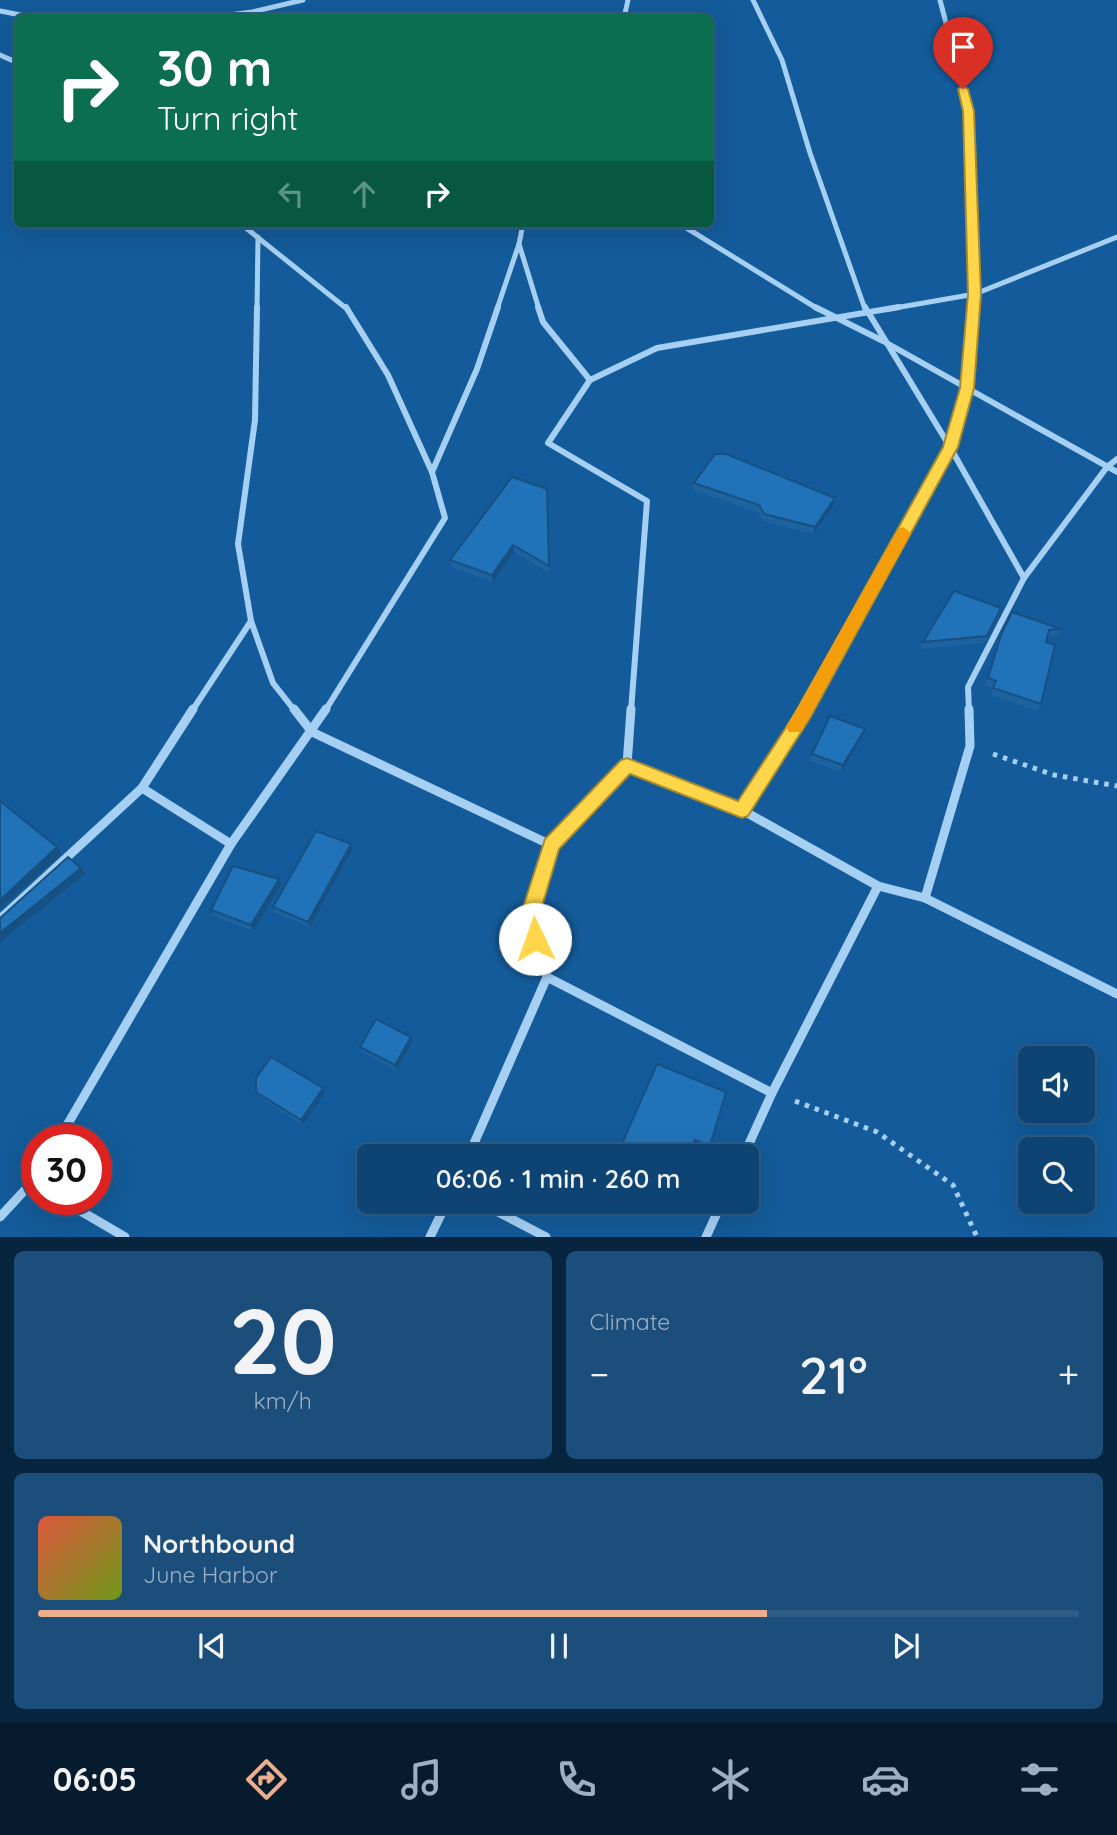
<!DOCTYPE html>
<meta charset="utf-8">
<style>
:root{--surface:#0e4474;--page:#1c4e7c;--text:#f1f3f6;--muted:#9bb0c5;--line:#2e5c86;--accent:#eead8d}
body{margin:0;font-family:Quicksand,sans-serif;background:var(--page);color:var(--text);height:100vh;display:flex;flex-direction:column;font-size:26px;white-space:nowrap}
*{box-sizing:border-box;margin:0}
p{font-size:23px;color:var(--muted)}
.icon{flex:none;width:38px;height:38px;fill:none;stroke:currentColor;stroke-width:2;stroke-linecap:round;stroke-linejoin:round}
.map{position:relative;height:1237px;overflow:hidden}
.side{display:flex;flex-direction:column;gap:14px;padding:14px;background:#082540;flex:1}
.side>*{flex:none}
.top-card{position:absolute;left:14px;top:14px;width:700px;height:214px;border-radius:10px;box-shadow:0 7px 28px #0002,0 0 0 2px var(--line);background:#0b6e4f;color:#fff;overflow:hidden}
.buttons{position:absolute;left:1018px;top:1046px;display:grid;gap:14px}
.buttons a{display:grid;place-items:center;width:77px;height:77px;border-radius:10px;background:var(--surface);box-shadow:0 7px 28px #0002,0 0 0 2px var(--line);font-size:35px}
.speed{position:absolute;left:21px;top:1124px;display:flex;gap:14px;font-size:35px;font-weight:700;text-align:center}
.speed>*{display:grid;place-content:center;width:91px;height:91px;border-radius:50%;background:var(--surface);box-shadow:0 7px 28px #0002,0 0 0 2px var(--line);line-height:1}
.speed .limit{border:10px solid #d22;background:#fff;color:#111}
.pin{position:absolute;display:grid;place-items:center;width:60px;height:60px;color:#fff;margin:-72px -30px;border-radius:50% 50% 50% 0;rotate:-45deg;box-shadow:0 0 7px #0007}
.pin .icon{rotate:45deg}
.me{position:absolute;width:77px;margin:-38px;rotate:357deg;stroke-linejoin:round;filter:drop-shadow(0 0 5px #0008)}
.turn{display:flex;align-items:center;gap:24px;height:147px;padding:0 28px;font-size:32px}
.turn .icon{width:91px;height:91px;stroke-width:2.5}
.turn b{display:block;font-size:49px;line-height:60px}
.lanes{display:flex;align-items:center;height:66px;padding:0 28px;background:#0003;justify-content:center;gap:35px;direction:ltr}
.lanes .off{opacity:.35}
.big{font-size:52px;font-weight:600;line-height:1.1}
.side .widget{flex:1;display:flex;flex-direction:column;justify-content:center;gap:10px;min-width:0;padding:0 24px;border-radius:10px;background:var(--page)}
.side .dial{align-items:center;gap:0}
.dial b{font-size:91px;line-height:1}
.song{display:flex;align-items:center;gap:21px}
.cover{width:84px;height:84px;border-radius:10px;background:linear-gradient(135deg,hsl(10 70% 55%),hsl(80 70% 35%))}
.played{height:7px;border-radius:4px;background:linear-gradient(90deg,var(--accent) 70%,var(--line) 70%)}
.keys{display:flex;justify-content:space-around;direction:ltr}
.heat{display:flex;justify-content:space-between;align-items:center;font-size:38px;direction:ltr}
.side .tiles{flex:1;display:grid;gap:14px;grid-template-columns:1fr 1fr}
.widget:last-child{grid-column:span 2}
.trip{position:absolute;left:357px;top:1144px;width:402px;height:70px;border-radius:10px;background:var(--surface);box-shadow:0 7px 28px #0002,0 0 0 2px var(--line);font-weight:600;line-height:70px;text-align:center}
.dock{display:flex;height:112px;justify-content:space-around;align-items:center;background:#061b2e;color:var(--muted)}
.dock .icon{width:49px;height:49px}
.dock .current{color:var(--accent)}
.dock b{font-size:32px;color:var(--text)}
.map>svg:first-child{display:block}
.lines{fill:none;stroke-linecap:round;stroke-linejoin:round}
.path{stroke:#a6d0f3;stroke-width:5;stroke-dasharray:4.5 6;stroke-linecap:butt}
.street-far2{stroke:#a6d0f3;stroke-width:5}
.street-far1{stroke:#a6d0f3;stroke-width:6}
.street{stroke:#a6d0f3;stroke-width:9}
.wall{fill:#1c639f}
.shaded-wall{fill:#175082}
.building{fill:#2173b9;stroke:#175082;stroke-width:2}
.route{fill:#ffd54a;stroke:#a68a30;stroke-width:2}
.slow{fill:#f59e0b}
</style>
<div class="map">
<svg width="1117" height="1237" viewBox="0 0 1117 1237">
<rect width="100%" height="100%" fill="#135b9a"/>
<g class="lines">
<!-- path -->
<g class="path">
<path d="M 993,754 L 1054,775 L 1117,786"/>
<path d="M 795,1101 L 877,1132 L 953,1185 L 977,1237"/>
</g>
<!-- street-far2 -->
<g class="street-far2">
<path d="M 753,0 L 782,60 L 810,153 L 865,309"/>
<path d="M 940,0 L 969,111 L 974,309"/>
<path d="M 0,11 L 36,18"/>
<path d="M 206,18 L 252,12 L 303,0"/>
<path d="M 624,18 L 628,0"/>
<path d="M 0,55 L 18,63"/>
<path d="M 241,224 L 347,309"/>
<path d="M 523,224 L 519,244 L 539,309"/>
<path d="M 680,224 L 818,309"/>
<path d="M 257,309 L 258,237"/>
<path d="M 497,309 L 519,244"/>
<path d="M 889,309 L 975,294 L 1117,237"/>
</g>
<!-- street-far1 -->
<g class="street-far1">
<path d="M 257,307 L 255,420 L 238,544 L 251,621 L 273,683 L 295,711"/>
<path d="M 346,307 L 388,375 L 432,472"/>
<path d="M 538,307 L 543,322 L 590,380 L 548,443 L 647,501 L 631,711"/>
<path d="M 815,307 L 883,341 L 1117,472"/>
<path d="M 865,307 L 950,447 L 1024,578"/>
<path d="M 590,380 L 657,348 L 899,307"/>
<path d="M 192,711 L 251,621"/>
<path d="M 325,711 L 445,518 L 432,472 L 477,369 L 498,307"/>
<path d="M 805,711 L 950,447 L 967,388 L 974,307"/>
<path d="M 969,711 L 968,687 L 1024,578 L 1107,467 L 1117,459"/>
</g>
<!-- street -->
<g class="street">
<path d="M 294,709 L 312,732 L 551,845"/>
<path d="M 627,765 L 742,810 L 878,886"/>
<path d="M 142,788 L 193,709"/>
<path d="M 742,810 L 806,709"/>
<path d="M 925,898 L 1117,994"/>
<path d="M 0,919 L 142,788 L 231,844"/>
<path d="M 547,977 L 772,1093"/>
<path d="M 59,1139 L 231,844 L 326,709"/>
<path d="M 468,1157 L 547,977 L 529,920 L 551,845 L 627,765 L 631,709"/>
<path d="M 743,1157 L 772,1093 L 878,886 L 925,898 L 970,746 L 969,709"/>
<path d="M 60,1199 L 125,1237"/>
<path d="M 479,1202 L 546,1237"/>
<path d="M 0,1217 L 37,1177"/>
<path d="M 430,1237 L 447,1202"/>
<path d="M 706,1237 L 722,1202"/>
</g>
</g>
<!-- wall -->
<g class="wall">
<path d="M 694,483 L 835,498 L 834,505 L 813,534 L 763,521 L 758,512 L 693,490 Z"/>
<path d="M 547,489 L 549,573 L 514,552 L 492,582 L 451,567 L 450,560 Z"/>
<path d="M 999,615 L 984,643 L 920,649 L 923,642 Z"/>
<path d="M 1061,629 L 1058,636 L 1047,637 L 1046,642 L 1041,704 L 1038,711 L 990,695 L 993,688 L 985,685 L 1001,635 Z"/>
<path d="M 863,735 L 841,772 L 810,761 L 812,754 Z"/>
<path d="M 351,844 L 352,850 L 310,927 L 275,913 L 273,907 Z"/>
<path d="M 281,885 L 253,931 L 213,916 L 211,910 Z"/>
<path d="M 411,1037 L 412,1042 L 396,1070 L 362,1052 L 360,1047 Z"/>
<path d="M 323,1088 L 325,1093 L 303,1125 L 259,1097 L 256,1092 Z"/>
<path d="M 726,1093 L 708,1150 L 694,1144 L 690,1157 L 628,1157 L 620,1153 L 620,1148 Z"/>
</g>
<!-- shaded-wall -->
<g class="shaded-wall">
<path d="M 835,498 L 834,505 L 813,534 L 815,527 Z"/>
<path d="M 513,545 L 514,552 L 492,582 L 492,575 Z"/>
<path d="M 865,729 L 863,735 L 841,772 L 843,765 Z"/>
<path d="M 351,844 L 352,850 L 310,927 L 308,922 Z"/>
<path d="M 57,847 L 61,854 L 0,909 L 0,900 Z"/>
<path d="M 81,868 L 85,874 L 0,942 L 0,933 Z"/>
<path d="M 279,879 L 281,885 L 253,931 L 251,925 Z"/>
<path d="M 411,1037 L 412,1042 L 396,1070 L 395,1065 Z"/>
<path d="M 323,1088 L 325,1093 L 303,1125 L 301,1120 Z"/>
</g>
<!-- building -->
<g class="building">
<path d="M 715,454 L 726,454 L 835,498 L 815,527 L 764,514 L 759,505 L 694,483 Z"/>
<path d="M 512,477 L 547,489 L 549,566 L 513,545 L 492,575 L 450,560 Z"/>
<path d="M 954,591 L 1001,608 L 987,636 L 923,642 Z"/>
<path d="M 1012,612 L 1061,629 L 1049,630 L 1046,642 L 1055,645 L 1041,704 L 993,688 L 996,681 L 988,678 L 1001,635 Z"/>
<path d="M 830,716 L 865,729 L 843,765 L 812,754 Z"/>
<path d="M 0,801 L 57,847 L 0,900 Z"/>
<path d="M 316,831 L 351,844 L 308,922 L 273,907 Z"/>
<path d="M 68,857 L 81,868 L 0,933 L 0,918 Z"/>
<path d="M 233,866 L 279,879 L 251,925 L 211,910 Z"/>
<path d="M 376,1019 L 411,1037 L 395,1065 L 360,1047 Z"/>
<path d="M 271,1057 L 323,1088 L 301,1120 L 256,1092 L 256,1078 Z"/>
<path d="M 657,1064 L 726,1092 L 710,1146 L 695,1140 L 689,1157 L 639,1157 L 620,1148 Z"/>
</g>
<!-- route -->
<path class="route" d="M 963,86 L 968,89 L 974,111 L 981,294 L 974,388 L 958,447 L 810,718 L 748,816 L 742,818 L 630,774 L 559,849 L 538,920 L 544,939 L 542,946 L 535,948 L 528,946 L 519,920 L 545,839 L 621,760 L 627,758 L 738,801 L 798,709 L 943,447 L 960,388 L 968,294 L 963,111 L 958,89 Z"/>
<!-- slow -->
<path class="slow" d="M 903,527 L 911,533 L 801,732 L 789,732 L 786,727 L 789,722 L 898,529 Z"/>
</svg>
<div class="buttons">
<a><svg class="icon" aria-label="sound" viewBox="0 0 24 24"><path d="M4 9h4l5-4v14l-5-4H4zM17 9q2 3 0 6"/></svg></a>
<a><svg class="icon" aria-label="search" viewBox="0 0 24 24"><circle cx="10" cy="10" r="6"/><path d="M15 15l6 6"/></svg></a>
</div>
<div class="speed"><div class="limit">30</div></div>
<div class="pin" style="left:963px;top:89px;background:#d93025"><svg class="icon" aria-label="arrive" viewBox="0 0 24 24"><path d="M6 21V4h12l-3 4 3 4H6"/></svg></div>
<svg class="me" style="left:535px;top:939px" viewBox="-20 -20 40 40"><circle r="19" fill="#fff"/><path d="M0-13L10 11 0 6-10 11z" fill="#ffd54a"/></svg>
<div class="trip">06:06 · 1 min · 260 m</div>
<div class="top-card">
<div class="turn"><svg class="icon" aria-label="right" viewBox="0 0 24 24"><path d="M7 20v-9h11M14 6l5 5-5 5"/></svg><div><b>30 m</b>Turn right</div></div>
<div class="lanes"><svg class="icon off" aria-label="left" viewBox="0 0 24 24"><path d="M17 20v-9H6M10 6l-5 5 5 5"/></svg><svg class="icon off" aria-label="ahead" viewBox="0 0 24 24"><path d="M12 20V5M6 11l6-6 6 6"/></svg><svg class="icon" aria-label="right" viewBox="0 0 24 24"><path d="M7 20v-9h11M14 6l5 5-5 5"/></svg></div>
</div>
</div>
<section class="side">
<div class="tiles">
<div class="widget dial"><b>20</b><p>km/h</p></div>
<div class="widget"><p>Climate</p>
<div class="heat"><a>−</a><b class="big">21°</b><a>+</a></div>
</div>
<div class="widget">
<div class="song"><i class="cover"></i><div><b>Northbound</b><p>June Harbor</p></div></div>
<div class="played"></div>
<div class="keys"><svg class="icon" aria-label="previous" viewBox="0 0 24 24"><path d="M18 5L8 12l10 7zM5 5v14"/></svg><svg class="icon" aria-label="pause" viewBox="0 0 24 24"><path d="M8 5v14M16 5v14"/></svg><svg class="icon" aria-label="next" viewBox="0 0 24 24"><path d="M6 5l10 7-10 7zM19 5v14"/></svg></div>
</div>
</div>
</section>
<nav class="dock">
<b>06:05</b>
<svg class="icon current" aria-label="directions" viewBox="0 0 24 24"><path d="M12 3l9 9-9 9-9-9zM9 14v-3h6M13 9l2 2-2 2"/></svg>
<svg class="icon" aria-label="music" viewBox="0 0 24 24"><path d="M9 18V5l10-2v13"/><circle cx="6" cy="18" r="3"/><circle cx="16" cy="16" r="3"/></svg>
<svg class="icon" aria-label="phone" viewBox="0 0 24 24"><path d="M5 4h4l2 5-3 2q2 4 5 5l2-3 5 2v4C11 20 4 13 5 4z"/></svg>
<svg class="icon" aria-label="climate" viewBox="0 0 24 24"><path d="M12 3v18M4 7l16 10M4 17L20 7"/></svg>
<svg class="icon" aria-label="car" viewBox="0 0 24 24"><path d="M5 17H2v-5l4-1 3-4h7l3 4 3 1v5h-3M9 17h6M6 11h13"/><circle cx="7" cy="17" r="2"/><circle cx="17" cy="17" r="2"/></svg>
<svg class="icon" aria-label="filters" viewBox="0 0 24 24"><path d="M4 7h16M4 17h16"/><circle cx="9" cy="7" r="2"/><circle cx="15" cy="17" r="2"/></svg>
</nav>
